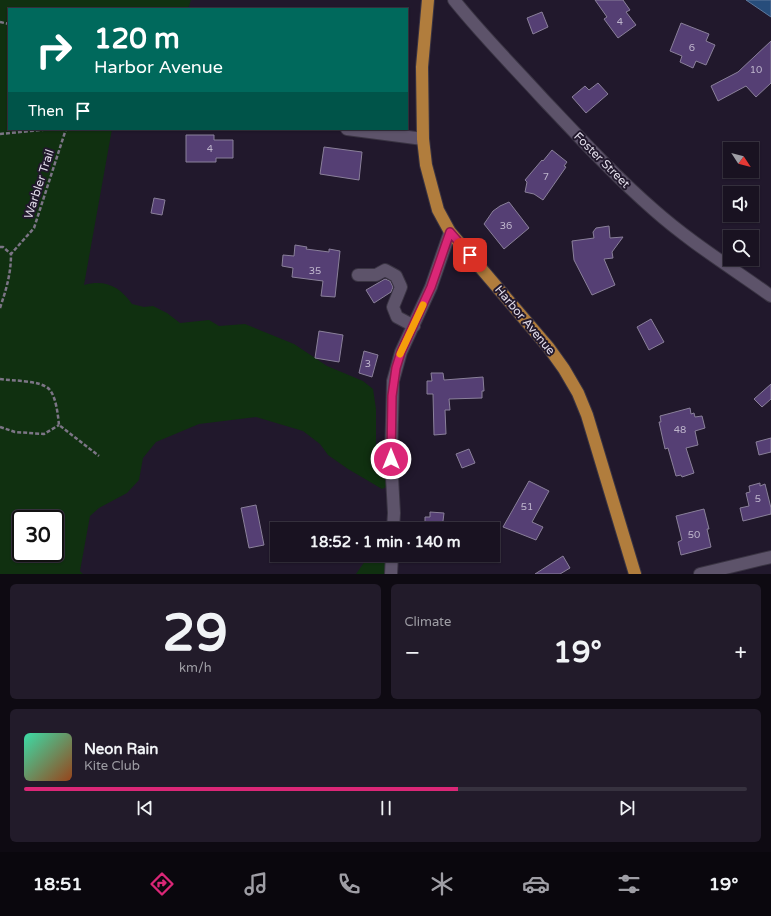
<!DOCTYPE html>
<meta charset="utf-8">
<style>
:root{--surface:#191221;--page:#221b2a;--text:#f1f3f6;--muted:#9f9ea5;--line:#37323f;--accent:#db2777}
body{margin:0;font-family:"Varela Round",sans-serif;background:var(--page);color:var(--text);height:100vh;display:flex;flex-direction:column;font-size:15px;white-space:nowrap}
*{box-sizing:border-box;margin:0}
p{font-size:13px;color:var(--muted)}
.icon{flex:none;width:22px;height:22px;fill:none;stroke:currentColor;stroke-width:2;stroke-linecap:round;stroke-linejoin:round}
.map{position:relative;height:574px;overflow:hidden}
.side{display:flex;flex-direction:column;gap:10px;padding:10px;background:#0e0a12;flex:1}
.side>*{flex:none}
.hud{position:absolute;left:8px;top:8px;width:400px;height:122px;border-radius:0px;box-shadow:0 1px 3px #0004,0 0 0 1px var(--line);background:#00695c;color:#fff;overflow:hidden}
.needle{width:26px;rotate:126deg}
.tools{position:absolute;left:723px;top:142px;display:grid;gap:8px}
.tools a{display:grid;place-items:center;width:36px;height:36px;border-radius:0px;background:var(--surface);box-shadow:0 1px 3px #0004,0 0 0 1px var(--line);font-size:20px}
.speed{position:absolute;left:12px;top:510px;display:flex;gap:8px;font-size:20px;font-weight:700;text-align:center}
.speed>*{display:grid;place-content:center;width:52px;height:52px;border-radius:50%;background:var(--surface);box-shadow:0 1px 3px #0004,0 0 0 1px var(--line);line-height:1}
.speed .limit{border:2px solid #111;border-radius:6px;background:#fff;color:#111}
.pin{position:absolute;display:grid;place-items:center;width:34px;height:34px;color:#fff;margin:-17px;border-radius:8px;box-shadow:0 2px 6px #0006}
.me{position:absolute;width:44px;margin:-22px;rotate:0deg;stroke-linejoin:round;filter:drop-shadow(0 0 3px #0008)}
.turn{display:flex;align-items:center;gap:14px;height:84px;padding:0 20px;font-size:18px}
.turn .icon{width:52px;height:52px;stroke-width:2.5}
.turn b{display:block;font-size:28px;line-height:34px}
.then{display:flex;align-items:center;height:38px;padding:0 20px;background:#0003;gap:8px;font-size:15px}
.big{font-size:30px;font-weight:800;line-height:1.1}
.side .card{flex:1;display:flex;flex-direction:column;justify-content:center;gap:6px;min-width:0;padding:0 14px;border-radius:6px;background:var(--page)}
.side .dial{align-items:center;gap:0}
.dial b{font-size:52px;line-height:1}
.song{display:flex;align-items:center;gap:12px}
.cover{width:48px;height:48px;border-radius:6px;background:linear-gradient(135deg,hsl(160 70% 55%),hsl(20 70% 35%))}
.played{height:4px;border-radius:2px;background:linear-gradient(90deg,var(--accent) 60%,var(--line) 60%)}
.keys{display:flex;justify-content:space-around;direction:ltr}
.heat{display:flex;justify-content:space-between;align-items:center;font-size:22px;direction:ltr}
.side .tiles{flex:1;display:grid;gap:10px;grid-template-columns:1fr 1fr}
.card:last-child{grid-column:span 2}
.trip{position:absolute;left:270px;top:522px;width:230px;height:40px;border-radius:0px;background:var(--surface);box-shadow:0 1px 3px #0004,0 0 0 1px var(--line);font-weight:800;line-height:40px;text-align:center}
.tab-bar{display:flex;height:64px;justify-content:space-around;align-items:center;background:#0a070d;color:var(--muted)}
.tab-bar .icon{width:28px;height:28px}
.tab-bar .active{color:var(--accent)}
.tab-bar b{font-size:18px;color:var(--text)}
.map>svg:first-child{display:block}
.green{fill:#103010;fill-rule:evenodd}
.water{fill:#274d7b;stroke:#5f789c}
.building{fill:#553f74;stroke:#8a809a}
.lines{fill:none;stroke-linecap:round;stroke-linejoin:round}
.minor-casing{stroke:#3a3443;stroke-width:14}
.major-casing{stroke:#3a3443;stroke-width:14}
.path{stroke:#7c7586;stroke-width:2.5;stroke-dasharray:4 2;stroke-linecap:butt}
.minor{stroke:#5d536a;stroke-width:12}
.major{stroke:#b17d3d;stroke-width:12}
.route-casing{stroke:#8e194d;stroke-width:10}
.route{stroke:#db2777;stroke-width:7}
.slow{stroke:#f59e0b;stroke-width:7}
.labels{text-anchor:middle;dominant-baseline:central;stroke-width:4;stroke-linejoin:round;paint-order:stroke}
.number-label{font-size:10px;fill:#beb5cc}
.street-label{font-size:12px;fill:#e1dce9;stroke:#21182c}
</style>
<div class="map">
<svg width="771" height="574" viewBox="0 0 771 574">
<rect width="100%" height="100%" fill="#21182c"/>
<!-- green -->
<g class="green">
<path d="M 0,0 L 191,0 L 188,9 L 9,9 L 9,129 L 112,129 L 84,285 C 106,279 120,287 132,304 L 144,307 L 153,306 L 167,313 L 180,323 L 209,320 L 219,326 L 245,324 L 294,344 L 327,366 L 363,381 L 373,389 L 376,409 L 376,449 L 388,460 L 388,486 L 382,489 L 348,469 L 328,455 L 320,444 L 303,431 L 256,417 L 199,424 L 156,442 L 143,458 L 139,480 L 127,493 L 99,508 L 90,516 L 80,571 L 83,574 L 0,574 ZM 21,519 L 55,519 L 55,553 L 21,553 Z"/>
<path d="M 371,555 L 390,555 L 388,574 L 356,574 L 365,561 Z"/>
</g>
<!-- water -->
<path class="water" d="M 746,0 L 771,0 L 771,17 Z"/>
<!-- building -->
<g class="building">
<path d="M 595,0 L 623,0 L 630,10 L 626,12 L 636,25 L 618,38 L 604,19 L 607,17 Z"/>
<path d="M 542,12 L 548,27 L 533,34 L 527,18 Z"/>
<path d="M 681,23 L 709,34 L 706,41 L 715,45 L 706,65 L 696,61 L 693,68 L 680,62 L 682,56 L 670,51 Z"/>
<path d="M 771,41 L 771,83 L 756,97 L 746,86 L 718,101 L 711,86 L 738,72 Z"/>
<path d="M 598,83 L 608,94 L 586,113 L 572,97 L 585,86 L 589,90 Z"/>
<path d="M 186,135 L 214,135 L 214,140 L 233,140 L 233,158 L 216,158 L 216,162 L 186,162 Z"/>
<path d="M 324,147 L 362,152 L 359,180 L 320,174 Z"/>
<path d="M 552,150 L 567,162 L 564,166 L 566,167 L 543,200 L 534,194 L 525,192 L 527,182 L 525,180 L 542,160 L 543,161 Z"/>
<path d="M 154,198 L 165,200 L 162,215 L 151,213 Z"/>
<path d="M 509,202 L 529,228 L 504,249 L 484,224 L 493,211 L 500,206 Z"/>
<path d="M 609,226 L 610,238 L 623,237 L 612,252 L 613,258 L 604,259 L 615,285 L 592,295 L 574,260 L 572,241 L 594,238 L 593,232 L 596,228 Z"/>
<path d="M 295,245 L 307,247 L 306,249 L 329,252 L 329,249 L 340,251 L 335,297 L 321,296 L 323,281 L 292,277 L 293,268 L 282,266 L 283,255 L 294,256 Z"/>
<path d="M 385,279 L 390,281 L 393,287 L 391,292 L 374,303 L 366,290 Z"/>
<path d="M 651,319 L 664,342 L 649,350 L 637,327 Z"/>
<path d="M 319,331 L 343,335 L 339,362 L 315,358 Z"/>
<path d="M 364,351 L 378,355 L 372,377 L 359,373 Z"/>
<path d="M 431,373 L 443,373 L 444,380 L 483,377 L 484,391 L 482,391 L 482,398 L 449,399 L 450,410 L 445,410 L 446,434 L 434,435 L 433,394 L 427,394 L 427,381 L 432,381 Z"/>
<path d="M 771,384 L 771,399 L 762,407 L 754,399 Z"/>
<path d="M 690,408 L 691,414 L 694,413 L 695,417 L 702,416 L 705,428 L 695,431 L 698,445 L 686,448 L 694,473 L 682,477 L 681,475 L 676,476 L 668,448 L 665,449 L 659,422 L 661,422 L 660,416 Z"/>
<path d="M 771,438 L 771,452 L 759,455 L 756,442 Z"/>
<path d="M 469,449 L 475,463 L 462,468 L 456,454 Z"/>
<path d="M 529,481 L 549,491 L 532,522 L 543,527 L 536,540 L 503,527 Z"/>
<path d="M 760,483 L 760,486 L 765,484 L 771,508 L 771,514 L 743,521 L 740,508 L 749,506 L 746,493 L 750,492 L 749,486 Z"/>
<path d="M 256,505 L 264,545 L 249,548 L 241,508 Z"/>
<path d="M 704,509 L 709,529 L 707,529 L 711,547 L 681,555 L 678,542 L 682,540 L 676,516 Z"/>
<path d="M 430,512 L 444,513 L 442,529 L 425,529 L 425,517 L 430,517 Z"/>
<path d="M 563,556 L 570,568 L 560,574 L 535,574 Z"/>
</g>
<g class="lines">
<!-- minor casing -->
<g class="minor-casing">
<g id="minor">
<path d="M 454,0 C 482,35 513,66 543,99 C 579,137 615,176 654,210 C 690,242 732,268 771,296"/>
<path d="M 347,129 L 423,139"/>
<path d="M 358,275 L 376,275 L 385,270 L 396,276 L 401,287 L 393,307 L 397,317 L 414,326"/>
<path d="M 393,529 L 394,513 L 391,459 L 393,381 L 401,352 L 431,287 L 450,232"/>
<path d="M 391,574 L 392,555"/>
<path d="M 700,574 L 771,557"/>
</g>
</g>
<!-- major casing -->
<g class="major-casing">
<path id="major" d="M 428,0 L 422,67 L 423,139 L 426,165 L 438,210 L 450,232 L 549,348 L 564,369 L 578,393 L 587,415 L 635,574"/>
</g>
<!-- path -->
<g class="path">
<path d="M 0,22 L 9,24"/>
<path d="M 0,134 L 51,129"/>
<path d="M 0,247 L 3,247 L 11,254"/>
<path d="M 0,308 C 6,290 11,274 11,254 L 34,228 L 66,129"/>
<path d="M 0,379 C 12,381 40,380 49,389 C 56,396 58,415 59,425 L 99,456"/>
<path d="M 0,427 L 15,432 L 44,434 L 59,425"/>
</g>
<!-- minor -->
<use href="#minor" class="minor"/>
<!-- major -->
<use href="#major" class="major"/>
</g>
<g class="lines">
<!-- route casing -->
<g class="route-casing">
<path id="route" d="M 391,459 L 392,396 L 396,368 L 401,352 L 431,287 L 450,232 L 470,255"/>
</g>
<!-- route -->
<use href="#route" class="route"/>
<!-- slow -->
<path class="slow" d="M 400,354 L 423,305"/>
</g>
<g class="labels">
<!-- number labels -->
<g class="number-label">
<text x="620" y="22">4</text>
<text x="692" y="48">6</text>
<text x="756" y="70">10</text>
<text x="210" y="149">4</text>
<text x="546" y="177">7</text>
<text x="506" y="226">36</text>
<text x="315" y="271">35</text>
<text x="368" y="364">3</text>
<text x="680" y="430">48</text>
<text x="758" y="499">5</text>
<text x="527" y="507">51</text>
<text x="694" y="535">50</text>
</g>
<!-- street labels -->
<g class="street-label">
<text transform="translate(602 160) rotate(45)">Foster Street</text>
<text transform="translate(39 184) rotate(-72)">Warbler Trail</text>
<text transform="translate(525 320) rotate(50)">Harbor Avenue</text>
</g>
</g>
</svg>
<div class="tools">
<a><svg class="needle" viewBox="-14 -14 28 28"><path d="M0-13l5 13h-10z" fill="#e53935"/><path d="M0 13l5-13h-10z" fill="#9f9ea5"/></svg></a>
<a><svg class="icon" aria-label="sound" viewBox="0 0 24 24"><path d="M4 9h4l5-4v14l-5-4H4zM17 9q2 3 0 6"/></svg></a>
<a><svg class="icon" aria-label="search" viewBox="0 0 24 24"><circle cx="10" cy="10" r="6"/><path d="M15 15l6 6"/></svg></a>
</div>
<div class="speed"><div class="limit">30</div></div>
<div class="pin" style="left:470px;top:255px;background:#d93025"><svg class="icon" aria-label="arrive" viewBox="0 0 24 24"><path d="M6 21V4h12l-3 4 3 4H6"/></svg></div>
<svg class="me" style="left:391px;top:459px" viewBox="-20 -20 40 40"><circle r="17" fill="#db2777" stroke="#fff" stroke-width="3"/><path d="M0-11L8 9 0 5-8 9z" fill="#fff"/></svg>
<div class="trip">18:52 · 1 min · 140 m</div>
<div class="hud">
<div class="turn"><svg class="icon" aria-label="right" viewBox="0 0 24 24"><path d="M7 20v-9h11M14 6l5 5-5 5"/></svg><div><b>120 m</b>Harbor Avenue</div></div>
<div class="then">Then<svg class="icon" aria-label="arrive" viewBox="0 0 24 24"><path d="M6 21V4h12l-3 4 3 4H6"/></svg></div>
</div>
</div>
<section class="side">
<div class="tiles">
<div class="card dial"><b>29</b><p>km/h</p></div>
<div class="card"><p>Climate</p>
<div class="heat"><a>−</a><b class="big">19°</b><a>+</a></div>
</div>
<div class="card">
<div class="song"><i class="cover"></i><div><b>Neon Rain</b><p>Kite Club</p></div></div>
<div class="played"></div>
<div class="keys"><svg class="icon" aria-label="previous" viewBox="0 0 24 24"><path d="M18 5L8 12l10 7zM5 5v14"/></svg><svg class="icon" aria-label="pause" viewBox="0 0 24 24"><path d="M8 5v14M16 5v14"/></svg><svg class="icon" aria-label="next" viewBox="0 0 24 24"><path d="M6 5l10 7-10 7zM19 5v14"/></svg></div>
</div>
</div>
</section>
<nav class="tab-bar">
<b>18:51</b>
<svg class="icon active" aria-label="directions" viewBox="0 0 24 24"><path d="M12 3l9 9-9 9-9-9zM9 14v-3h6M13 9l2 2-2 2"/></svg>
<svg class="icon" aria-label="music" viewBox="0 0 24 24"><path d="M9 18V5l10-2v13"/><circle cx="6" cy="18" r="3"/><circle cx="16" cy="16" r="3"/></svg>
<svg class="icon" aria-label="phone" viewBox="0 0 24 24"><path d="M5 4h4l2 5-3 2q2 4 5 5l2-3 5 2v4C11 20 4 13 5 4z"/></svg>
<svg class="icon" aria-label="climate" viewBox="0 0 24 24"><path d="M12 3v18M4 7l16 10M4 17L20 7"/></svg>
<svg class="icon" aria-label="car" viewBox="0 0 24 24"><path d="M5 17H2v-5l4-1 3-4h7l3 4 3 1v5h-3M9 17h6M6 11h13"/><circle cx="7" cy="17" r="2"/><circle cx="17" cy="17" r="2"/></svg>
<svg class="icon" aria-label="filters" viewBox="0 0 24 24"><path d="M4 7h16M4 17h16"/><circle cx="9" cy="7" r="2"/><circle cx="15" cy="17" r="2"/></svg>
<b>19°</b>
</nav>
